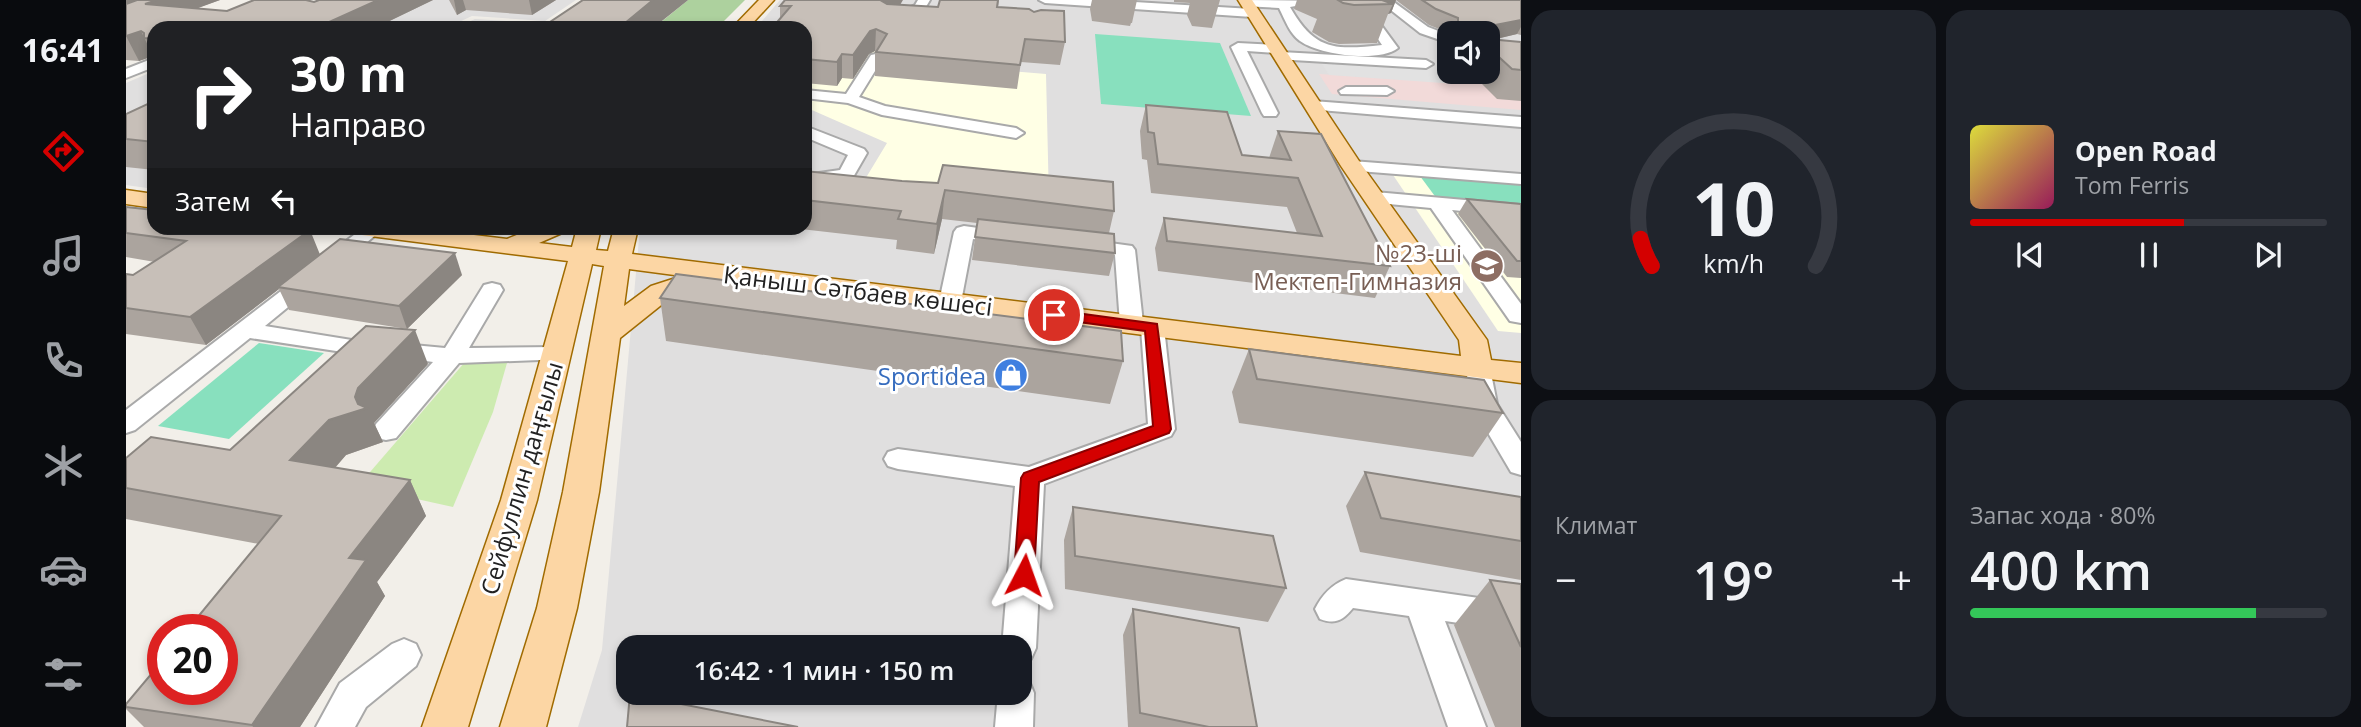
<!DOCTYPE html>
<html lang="ru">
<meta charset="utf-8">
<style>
:root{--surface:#171b24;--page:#20242c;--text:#f1f3f6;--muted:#9ea1a6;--line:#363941;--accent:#d40000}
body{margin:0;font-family:"Open Sans",sans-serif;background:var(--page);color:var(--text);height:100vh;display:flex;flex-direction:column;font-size:26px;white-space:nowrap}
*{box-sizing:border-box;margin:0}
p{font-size:23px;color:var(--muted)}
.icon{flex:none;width:38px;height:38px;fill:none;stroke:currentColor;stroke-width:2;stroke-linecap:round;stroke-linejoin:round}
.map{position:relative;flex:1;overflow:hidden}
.details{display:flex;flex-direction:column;gap:10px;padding:10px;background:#0d0f14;width:840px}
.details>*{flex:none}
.banner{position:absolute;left:21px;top:21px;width:665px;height:214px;border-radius:21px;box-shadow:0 4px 10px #0003;background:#202124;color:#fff;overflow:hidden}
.tools{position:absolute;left:1311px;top:21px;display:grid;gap:14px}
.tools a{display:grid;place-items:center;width:63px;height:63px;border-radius:14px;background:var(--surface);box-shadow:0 4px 10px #0003;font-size:35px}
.speed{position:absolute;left:21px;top:614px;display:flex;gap:14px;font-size:35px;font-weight:700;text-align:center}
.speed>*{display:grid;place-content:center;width:91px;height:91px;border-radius:50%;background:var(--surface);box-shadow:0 4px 10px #0003;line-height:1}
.speed .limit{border:10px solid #d22;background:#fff;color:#111}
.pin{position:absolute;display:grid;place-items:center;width:60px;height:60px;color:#fff;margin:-30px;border:4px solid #fff;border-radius:50%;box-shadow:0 2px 7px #0007}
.me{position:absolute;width:77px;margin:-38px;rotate:4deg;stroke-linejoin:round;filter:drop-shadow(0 0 5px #0008)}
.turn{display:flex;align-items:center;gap:24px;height:147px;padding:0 28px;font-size:32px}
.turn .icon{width:91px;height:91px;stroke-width:2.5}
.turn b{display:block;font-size:49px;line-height:60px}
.then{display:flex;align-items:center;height:66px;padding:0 28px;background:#0003;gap:14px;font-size:26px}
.big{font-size:52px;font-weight:600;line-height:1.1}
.details .tile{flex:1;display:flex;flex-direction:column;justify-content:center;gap:10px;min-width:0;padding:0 24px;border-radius:21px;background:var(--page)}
.details .dial{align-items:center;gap:0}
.dial svg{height:182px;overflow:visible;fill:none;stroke:var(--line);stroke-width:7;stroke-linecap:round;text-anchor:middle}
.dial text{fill:var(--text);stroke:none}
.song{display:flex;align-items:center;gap:21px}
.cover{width:84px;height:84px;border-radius:10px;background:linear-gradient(135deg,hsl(60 70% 55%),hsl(330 70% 35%))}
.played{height:7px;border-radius:4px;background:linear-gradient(90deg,var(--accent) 60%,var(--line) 60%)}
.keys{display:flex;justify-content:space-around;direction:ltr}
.heat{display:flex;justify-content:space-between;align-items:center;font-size:38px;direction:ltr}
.charge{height:10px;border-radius:5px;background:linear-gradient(90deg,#34c759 80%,var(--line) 0)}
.details .tiles{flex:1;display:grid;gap:10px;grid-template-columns:repeat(2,1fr)}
.trip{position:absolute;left:490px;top:635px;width:416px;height:70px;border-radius:21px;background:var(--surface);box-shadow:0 4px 10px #0003;font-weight:600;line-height:70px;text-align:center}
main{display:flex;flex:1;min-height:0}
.menu{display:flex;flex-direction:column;width:126px;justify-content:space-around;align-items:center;background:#090b0e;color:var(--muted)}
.menu .icon{width:49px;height:49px}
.menu .active{color:var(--accent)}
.menu b{font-size:32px;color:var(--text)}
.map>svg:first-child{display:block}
.residential{fill:#e0dfdf;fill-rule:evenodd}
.commercial{fill:#f2dad9}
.education{fill:#ffffe5}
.grass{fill:#cdebb0}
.forest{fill:#add19e}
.pitch{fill:#88e0be}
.parking{fill:#e2e2e2}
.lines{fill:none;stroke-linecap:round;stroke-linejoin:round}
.minor-casing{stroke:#a9a9a9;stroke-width:4}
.major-casing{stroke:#a06b00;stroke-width:3}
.minor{fill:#fff;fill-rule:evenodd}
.major{fill:#fcd6a4;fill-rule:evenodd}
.wall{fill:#aba49e}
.shaded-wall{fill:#8b8681}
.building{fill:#c7bfb8;stroke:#8b8681;stroke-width:2}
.route{fill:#d40000;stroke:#8a0000;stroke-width:2}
.labels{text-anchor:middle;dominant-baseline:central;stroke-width:6;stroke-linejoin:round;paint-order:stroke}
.education-label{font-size:24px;fill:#785e54;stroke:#fff;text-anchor:end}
.street-label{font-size:24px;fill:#222;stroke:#fff}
.shop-label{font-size:24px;fill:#366cbe;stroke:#fff;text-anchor:end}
</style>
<main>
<nav class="menu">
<b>16:41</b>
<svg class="icon active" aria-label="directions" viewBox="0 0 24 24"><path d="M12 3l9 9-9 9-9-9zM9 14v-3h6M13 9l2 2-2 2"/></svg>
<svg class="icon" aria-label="music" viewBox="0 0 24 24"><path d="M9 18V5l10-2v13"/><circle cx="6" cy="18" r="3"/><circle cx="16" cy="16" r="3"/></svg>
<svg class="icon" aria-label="phone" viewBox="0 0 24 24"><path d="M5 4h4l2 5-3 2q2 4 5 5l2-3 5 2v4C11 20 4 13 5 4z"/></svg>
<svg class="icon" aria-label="climate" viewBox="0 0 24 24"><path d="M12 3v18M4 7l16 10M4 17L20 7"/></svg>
<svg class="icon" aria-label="car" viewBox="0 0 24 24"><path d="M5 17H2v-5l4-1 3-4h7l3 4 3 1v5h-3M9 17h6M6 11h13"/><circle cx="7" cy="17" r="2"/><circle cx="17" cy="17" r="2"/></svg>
<svg class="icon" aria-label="filters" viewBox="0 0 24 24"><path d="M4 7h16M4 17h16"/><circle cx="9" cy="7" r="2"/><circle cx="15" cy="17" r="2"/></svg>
</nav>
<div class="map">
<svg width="1395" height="727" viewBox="0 0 1395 727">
<rect width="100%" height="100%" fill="#f2efe9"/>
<!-- residential -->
<g class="residential">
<path d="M 242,0 L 450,0 L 419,21 L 346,16 L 320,28 L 180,28 Z"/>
<path d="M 654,0 L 1395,0 L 1395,727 L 452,727 L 476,650 L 514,228 L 679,228 L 679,28 L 630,28 ZM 1323,33 L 1362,33 L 1362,72 L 1323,72 ZM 502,648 L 894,648 L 894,693 L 502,693 Z"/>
<path d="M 349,19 L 453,26 L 330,28 Z"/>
<path d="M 28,71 L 28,189 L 0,185 L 0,83 Z"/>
</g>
<!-- commercial -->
<path class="commercial" d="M 1395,44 L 1395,110 L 1206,94 L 1193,74 L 1345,83 L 1335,72 L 1362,72 Z"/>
<!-- education -->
<g class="education">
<path d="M 679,36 L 783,43 L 781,62 L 920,74 L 923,201 L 738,181 L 761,143 L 679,107 Z"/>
<path d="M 1265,172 L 1395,184 L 1395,333 L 1372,331 Z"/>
</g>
<!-- grass -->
<path class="grass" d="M 339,362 L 381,363 L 367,412 L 327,507 L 232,486 Z"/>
<!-- forest -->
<path class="forest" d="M 562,0 L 619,0 L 593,26 L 529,27 Z"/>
<!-- pitch -->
<g class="pitch">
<path d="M 969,34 L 1094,43 L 1125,116 L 975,104 Z"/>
<path d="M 1294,176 L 1395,185 L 1395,207 L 1311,199 Z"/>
<path d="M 133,343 L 198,353 L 103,439 L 32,426 Z"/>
</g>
<!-- parking -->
<path class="parking" d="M 1191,56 L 1308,59 L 1331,84 L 1203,75 Z"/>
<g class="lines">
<!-- minor casing -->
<g class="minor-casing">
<g id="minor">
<path d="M 792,0 L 804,0 L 798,10 L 765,23 L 759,19 L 789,5 Z"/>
<path d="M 913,0 L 975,0 L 1126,9 L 1132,13 L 1126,17 L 919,3 Z"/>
<path d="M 1121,0 L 1206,1 L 1247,14 L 1272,48 C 1253,63 1193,55 1174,41 C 1164,34 1159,20 1153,8 L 1117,6 L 1117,2 ZM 1181,4 L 1200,6 L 1239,20 L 1256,45 C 1209,50 1189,51 1164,7 Z"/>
<path d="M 1252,0 L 1265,0 L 1302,27 L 1323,35 L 1323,43 L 1294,33 Z"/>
<path d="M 1112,43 L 1150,45 L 1157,49 L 1150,53 L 1121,51 L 1152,113 L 1150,116 L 1138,116 L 1136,113 L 1105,47 Z"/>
<path d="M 1155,52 L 1300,60 L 1307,64 L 1300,68 L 1150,59 L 1148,56 Z"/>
<path d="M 750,54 L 757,58 L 733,97 L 759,106 L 890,128 L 898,133 L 890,138 L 756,115 L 722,103 L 679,98 L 679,90 L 720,94 L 745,55 Z"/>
<path d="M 28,58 L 28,67 L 0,78 L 0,69 Z"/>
<path d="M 1220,87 L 1261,87 L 1268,91 L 1261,95 L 1215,94 L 1213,91 Z"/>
<path d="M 1187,101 L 1395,117 L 1395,127 L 1182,109 L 1179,106 L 1182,103 Z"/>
<path d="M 679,126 L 738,149 L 741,153 L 726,179 L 679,185 L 679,175 L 714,170 L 722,155 L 679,137 Z"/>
<path d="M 1226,161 L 1395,174 L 1395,184 L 1220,170 L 1217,166 Z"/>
<path d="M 1249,192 L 1395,205 L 1395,217 L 1326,210 L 1395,304 L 1395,323 L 1384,321 L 1305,208 L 1242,202 L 1240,198 Z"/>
<path d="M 838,226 L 888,233 L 891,237 L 888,241 L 881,243 L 847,239 L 835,302 L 832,307 L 816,307 L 813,302 L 828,232 L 831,228 Z"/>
<path d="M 237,228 L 257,229 L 139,326 L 238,342 L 242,347 L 238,352 L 230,354 L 124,338 L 9,430 L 0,433 L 0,410 Z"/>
<path d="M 955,239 L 1006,246 L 1009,250 L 1017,323 L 1026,320 L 1034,322 L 1038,327 L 1049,429 L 1045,436 L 918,484 L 910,648 L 905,659 L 894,663 L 894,648 L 876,648 L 889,486 L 772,469 L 762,466 L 758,459 L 762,452 L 772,449 L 903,467 L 1022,424 L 1015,328 L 1006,331 L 998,329 L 994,324 L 989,255 L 948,249 L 945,245 L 948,241 Z"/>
<path d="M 366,283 L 374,285 L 377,290 L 343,348 L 430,347 L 439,349 L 442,354 L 439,359 L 333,363 L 270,438 L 260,440 L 250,438 L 247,431 L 250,424 L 307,362 L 258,355 L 254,350 L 258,345 L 266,343 L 319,348 L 358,285 Z"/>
<path d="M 1352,360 L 1361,362 L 1364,368 L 1371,404 L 1395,442 L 1395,475 L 1385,472 L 1345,404 L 1340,368 L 1343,362 Z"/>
<path d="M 1220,579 L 1395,604 L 1395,632 L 1319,621 L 1360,727 L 1322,727 L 1283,616 L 1227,608 C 1217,620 1210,625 1194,619 L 1189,609 C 1196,595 1205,585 1220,579 Z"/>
<path d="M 278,639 L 290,644 L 295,655 L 290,666 L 240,707 L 229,727 L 190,727 L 214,683 L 266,644 Z"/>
<path d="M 894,678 L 903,681 L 908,693 L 907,727 L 869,727 L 872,693 L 894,693 Z"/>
</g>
</g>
<!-- major casing -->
<g class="major-casing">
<g id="major">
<path d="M 633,0 L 648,0 L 622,28 L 606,28 Z"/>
<path d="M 1112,0 L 1126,0 L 1235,164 L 1361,340 L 1365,360 L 1395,363 L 1395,383 L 593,281 L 590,285 L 544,298 L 494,338 L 473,492 L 451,608 L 420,727 L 374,727 L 411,608 L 437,492 L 478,266 L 466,264 L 411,500 L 342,727 L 296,727 L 375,500 L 442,261 L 236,235 L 228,233 L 224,228 L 290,228 L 381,239 L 408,228 L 440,228 L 436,233 L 413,243 L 446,247 L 451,228 L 475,228 L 470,250 L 482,251 L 488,228 L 512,228 L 506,254 L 1335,356 L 1333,340 L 1215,166 ZM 503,269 L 556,276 L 525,286 L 498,306 Z"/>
<path d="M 0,190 L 28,194 L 28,208 L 0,204 Z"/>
</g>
</g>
<!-- minor -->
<use href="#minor" class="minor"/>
<!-- major -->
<use href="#major" class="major"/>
</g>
<!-- wall -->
<g class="wall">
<path d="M 0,0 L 94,0 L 71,8 L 101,11 L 307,0 L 249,28 L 28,28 L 28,58 L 27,56 L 13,61 L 0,60 Z"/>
<path d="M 323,0 L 430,0 L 406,15 L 340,10 L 331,15 Z"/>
<path d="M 456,0 L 562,0 L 527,28 L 422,28 L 421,24 Z"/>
<path d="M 814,0 L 873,0 L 872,7 L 939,42 L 934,65 L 895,62 L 891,89 L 749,76 L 749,51 L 743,54 L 727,79 L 716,78 L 711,86 L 679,83 L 679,28 L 654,19 L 654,6 L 774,5 L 812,7 Z"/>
<path d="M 966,0 L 1011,0 L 1006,23 L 1005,23 L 1004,26 L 966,21 L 964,9 Z"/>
<path d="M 1048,0 L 1094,0 L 1086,28 L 1066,26 L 1061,15 L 1064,3 L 1048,2 Z"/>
<path d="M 1171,0 L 1395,0 L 1395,35 L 1391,34 L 1365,40 L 1395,42 L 1395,101 L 1371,99 L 1344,72 L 1362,72 L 1362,33 L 1323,33 L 1323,49 L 1321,49 L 1315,43 L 1321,32 L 1303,25 L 1270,0 L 1265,13 L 1262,14 L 1251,43 L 1213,44 L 1203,42 L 1186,32 L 1191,19 L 1168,9 Z"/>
<path d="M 28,101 L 28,170 L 0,167 L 0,114 Z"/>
<path d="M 1020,105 L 1116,155 L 1143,158 L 1152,131 L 1264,266 L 1249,298 L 1032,271 L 1029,248 L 1038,218 L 1171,233 L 1161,207 L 1025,193 L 1021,160 L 1016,159 L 1014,131 Z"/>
<path d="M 679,171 L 988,211 L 983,233 L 989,253 L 983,276 L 846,260 L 851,223 L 816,219 L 808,254 L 770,249 L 771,240 L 666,228 L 679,228 Z"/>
<path d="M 1341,199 L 1395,204 L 1395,278 L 1381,277 L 1332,214 Z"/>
<path d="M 0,207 L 194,254 L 336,275 L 281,329 L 163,310 L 153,289 L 80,345 L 0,334 L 0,274 L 7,275 L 29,262 L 0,257 Z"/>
<path d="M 534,298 L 997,361 L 984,404 L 540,341 Z"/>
<path d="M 1123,349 L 1377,413 L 1347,457 L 1113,423 L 1106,392 Z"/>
<path d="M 302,364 L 248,423 L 257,442 L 220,455 L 209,468 L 284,480 L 300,516 L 251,582 L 259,596 L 174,727 L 18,727 L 0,709 L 0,704 L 133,544 L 0,519 L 0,458 L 104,450 Z"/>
<path d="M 1239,472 L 1395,497 L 1395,580 L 1234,552 L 1220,506 Z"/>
<path d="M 947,507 L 1160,588 L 1142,622 L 939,589 L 938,540 Z"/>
<path d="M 1364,580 L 1395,584 L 1395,727 L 1369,727 L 1328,625 Z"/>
<path d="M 1007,609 L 1130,727 L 1002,727 L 997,635 Z"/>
</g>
<!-- shaded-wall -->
<g class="shaded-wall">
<path d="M 0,0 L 94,0 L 56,14 L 0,18 Z"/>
<path d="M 252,0 L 307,0 L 249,28 L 190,28 Z"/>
<path d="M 328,0 L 337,0 L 340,10 L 331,15 Z"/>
<path d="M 403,0 L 430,0 L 406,15 Z"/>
<path d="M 527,0 L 562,0 L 527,28 L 493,28 Z"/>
<path d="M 754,0 L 777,0 L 771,10 L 754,19 Z"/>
<path d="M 1257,0 L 1270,0 L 1265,13 L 1262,14 L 1267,4 Z"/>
<path d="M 1395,20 L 1395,27 L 1391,34 L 1362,41 L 1362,33 L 1328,33 Z"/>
<path d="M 750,29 L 749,51 L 743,54 L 727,79 L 727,55 L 744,31 Z"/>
<path d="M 15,31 L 27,56 L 13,61 L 0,36 Z"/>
<path d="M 716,54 L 716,78 L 711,86 L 711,62 Z"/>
<path d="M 819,190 L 816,219 L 808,254 L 811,224 Z"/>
<path d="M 184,230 L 195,257 L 152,287 L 153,289 L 80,345 L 64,317 Z"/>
<path d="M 329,253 L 336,275 L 281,329 L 273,306 Z"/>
<path d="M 289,330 L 302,364 L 248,423 L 257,442 L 220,455 L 184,496 L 164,460 L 203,420 L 229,397 L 232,388 Z"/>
<path d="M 284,480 L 300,516 L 251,582 L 259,596 L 174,727 L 127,727 L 126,725 L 223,558 Z"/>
</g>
<!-- building -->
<g class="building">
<path d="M 11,0 L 31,0 L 19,4 L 101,11 L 128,0 L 180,0 L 188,2 L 193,0 L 252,0 L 190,28 L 28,28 L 28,39 L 18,38 L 18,33 L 15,31 L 0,36 L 0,4 Z"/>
<path d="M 457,0 L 527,0 L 493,28 L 474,28 L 421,24 Z"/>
<path d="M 659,0 L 754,0 L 761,4 L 812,7 L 814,0 L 872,0 L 871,7 L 903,9 L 908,12 L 915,10 L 938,11 L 939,42 L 899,39 L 894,65 L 750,52 L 761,34 L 750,29 L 744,31 L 727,55 L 716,54 L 711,62 L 679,59 L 679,28 L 646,28 L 665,6 L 654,6 Z"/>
<path d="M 1212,0 L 1256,0 L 1267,4 L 1228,5 L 1217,3 Z"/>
<path d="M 1296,0 L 1395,0 L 1395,20 L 1328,33 L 1323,27 L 1332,29 L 1332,18 L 1310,9 Z"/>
<path d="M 1362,39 L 1395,42 L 1395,70 L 1386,69 L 1362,47 Z"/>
<path d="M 28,101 L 28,142 L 0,139 L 0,114 Z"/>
<path d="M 1020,105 L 1101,112 L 1116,155 L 1165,160 L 1152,131 L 1195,134 L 1264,266 L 1041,241 L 1038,218 L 1196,236 L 1172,178 L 1032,164 L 1028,133 L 1022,132 Z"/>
<path d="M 817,165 L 987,182 L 988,211 L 819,190 L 811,224 L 772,219 L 775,211 L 679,200 L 679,171 L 776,181 L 812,183 Z"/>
<path d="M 1341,199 L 1395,204 L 1395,261 L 1391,261 Z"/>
<path d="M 0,207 L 28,210 L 28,228 L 162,228 L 184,230 L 64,317 L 0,308 L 0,274 L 7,275 L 60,241 L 0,233 Z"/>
<path d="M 852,219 L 988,234 L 989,253 L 849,237 Z"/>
<path d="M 214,239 L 329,253 L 273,306 L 152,287 Z"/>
<path d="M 550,274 L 995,331 L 997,361 L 534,298 Z"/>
<path d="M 240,326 L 289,330 L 232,388 L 229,397 L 232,404 L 241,408 L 203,420 L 164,460 L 284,480 L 223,558 L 240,560 L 126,725 L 0,707 L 0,704 L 37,660 L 37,690 L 96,690 L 96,630 L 61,630 L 155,516 L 0,488 L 0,458 L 25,437 L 104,450 Z"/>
<path d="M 1123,349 L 1358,380 L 1377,413 L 1131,379 Z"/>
<path d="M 1239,472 L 1395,497 L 1395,541 L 1255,518 Z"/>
<path d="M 947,507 L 1147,536 L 1160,588 L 949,556 Z"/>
<path d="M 1364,580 L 1395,584 L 1395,647 Z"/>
<path d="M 1007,609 L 1113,628 L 1131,727 L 1083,727 L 1014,713 Z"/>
<path d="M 504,694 L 672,727 L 501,727 Z"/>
</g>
<!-- route -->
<path class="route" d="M 928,310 L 1031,324 L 1045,429 L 1043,433 L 913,482 L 908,575 L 905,581 L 898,583 L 891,581 L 888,575 L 895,478 L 898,473 L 1027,426 L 1019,331 L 923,318 L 920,315 L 923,312 Z"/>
<!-- icons -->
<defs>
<g id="school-disc" transform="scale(1.75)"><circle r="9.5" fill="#8d6e63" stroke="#fff"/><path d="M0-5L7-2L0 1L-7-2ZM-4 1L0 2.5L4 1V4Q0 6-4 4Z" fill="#fff"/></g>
<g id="shop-disc" transform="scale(1.75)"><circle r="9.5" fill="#3f7fe0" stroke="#fff"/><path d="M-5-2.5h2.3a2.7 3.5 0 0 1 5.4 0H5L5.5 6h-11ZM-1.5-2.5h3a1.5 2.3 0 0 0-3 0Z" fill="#fff"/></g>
</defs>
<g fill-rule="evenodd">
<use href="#school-disc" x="1361" y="266"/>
<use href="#shop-disc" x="885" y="375"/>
</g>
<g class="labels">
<!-- education labels -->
<g class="education-label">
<text x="1336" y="252">№23-ші<tspan x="1336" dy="28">Мектеп-Гимназия</tspan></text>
</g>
<!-- street labels -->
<g class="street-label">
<text transform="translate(732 290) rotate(7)">Қаныш Сәтбаев көшесі</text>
<text transform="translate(395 478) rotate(-74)">Сейфуллин даңғылы</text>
</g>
<!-- shop labels -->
<g class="shop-label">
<text x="860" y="375">Sportidea</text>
</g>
</g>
</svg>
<div class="tools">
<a><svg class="icon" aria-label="sound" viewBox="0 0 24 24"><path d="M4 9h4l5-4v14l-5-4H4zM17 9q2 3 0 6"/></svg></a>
</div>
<div class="speed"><div class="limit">20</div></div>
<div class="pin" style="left:928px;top:315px;background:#d93025"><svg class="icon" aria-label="arrive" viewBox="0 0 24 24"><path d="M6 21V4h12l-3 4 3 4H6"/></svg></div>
<svg class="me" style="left:898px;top:575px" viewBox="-20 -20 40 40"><path d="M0-17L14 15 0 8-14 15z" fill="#d40000" stroke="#fff" stroke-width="4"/></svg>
<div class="trip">16:42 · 1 мин · 150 m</div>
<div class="banner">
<div class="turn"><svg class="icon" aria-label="right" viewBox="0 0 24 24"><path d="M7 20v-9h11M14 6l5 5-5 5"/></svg><div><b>30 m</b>Направо</div></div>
<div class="then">Затем<svg class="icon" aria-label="left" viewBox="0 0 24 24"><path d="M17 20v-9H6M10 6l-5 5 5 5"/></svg></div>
</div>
</div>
<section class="details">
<div class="tiles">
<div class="tile dial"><svg viewBox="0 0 100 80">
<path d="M14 69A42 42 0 1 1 86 69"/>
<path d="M14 69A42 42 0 0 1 9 57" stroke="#d40000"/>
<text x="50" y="56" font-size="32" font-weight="700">10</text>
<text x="50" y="72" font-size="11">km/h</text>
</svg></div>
<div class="tile">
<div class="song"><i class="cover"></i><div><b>Open Road</b><p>Tom Ferris</p></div></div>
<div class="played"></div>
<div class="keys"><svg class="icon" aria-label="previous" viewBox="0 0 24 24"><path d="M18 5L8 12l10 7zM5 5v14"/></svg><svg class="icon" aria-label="pause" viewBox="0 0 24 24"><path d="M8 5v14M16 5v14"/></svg><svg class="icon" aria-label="next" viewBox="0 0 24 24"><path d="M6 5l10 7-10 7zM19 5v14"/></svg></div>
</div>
<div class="tile"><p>Климат</p>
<div class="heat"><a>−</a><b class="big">19°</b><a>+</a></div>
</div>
<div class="tile"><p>Запас хода · 80%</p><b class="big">400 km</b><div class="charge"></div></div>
</div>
</section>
</main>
